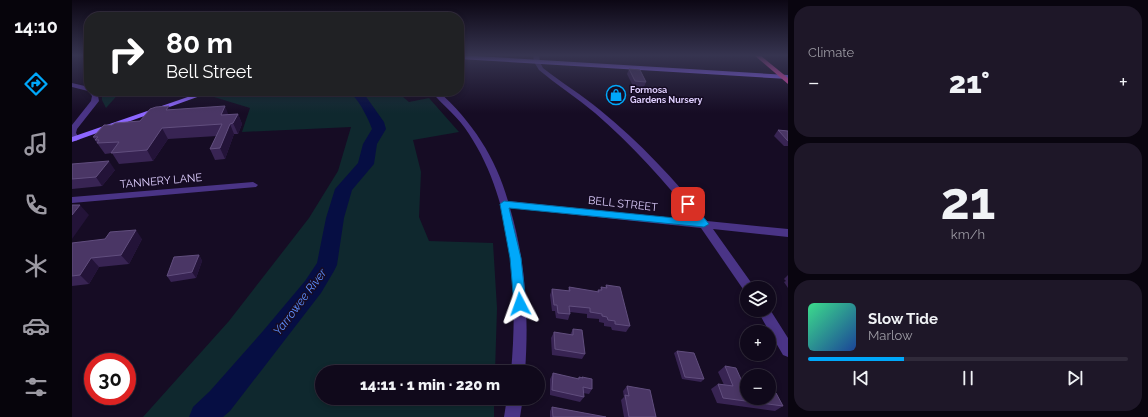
<!DOCTYPE html>
<meta charset="utf-8">
<style>
:root{--surface:#10091b;--page:#1e1728;--text:#f1f3f6;--muted:#9c9aa3;--line:#302a3a;--accent:#00a8fa}
body{margin:0;font-family:Raleway,sans-serif;background:var(--page);color:var(--text);height:100vh;display:flex;flex-direction:column;font-size:15px;white-space:nowrap}
*{box-sizing:border-box;margin:0}
p{font-size:13px;color:var(--muted)}
.icon{flex:none;width:22px;height:22px;fill:none;stroke:currentColor;stroke-width:2;stroke-linecap:round;stroke-linejoin:round}
.map{position:relative;flex:1;overflow:hidden}
.drawer{display:flex;flex-direction:column;gap:6px;padding:6px;background:#09050f;width:360px}
.drawer>*{flex:none}
.banner{position:absolute;left:12px;top:12px;width:380px;height:84px;border-radius:16px;box-shadow:0 2px 6px #0003,0 0 0 1px var(--line);background:#202124;color:#fff;overflow:hidden}
.buttons{position:absolute;left:668px;top:281px;display:grid;gap:8px}
.buttons a{display:grid;place-items:center;width:36px;height:36px;border-radius:50%;background:var(--surface);box-shadow:0 2px 6px #0003,0 0 0 1px var(--line);font-size:20px}
.speed{position:absolute;left:12px;top:353px;display:flex;gap:8px;font-size:20px;font-weight:700;text-align:center}
.speed>*{display:grid;place-content:center;width:52px;height:52px;border-radius:50%;background:var(--surface);box-shadow:0 2px 6px #0003,0 0 0 1px var(--line);line-height:1}
.speed .limit{border:6px solid #d22;background:#fff;color:#111}
.pin{position:absolute;display:grid;place-items:center;width:34px;height:34px;color:#fff;margin:-17px;border-radius:8px;box-shadow:0 2px 6px #0006}
.me{position:absolute;width:44px;margin:-22px;rotate:356deg;stroke-linejoin:round;filter:drop-shadow(0 0 3px #0008)}
.turn{display:flex;align-items:center;gap:14px;height:84px;padding:0 16px;font-size:18px}
.turn .icon{width:52px;height:52px;stroke-width:2.5}
.turn b{display:block;font-size:28px;line-height:34px}
.big{font-size:30px;font-weight:800;line-height:1.1}
.drawer .widget{flex:1;display:flex;flex-direction:column;justify-content:center;gap:6px;min-width:0;padding:0 14px;border-radius:16px;background:var(--page)}
.drawer .dial{align-items:center;gap:0}
.dial b{font-size:52px;line-height:1}
.song{display:flex;align-items:center;gap:12px}
.cover{width:48px;height:48px;border-radius:6px;background:linear-gradient(135deg,hsl(150 70% 55%),hsl(220 70% 35%))}
.played{height:4px;border-radius:2px;background:linear-gradient(90deg,var(--accent) 30%,var(--line) 30%)}
.keys{display:flex;justify-content:space-around;direction:ltr}
.heat{display:flex;justify-content:space-between;align-items:center;font-size:22px;direction:ltr}
.trip{position:absolute;left:243px;top:365px;width:230px;height:40px;border-radius:20px;background:var(--surface);box-shadow:0 2px 6px #0003,0 0 0 1px var(--line);font-weight:800;line-height:40px;text-align:center}
main{display:flex;flex:1;min-height:0}
.dock{display:flex;flex-direction:column;width:72px;justify-content:space-around;align-items:center;background:#06040b;color:var(--muted)}
.dock .icon{width:28px;height:28px}
.dock .selected{color:var(--accent)}
.dock b{font-size:18px;color:var(--text)}
.map>svg:first-child{display:block}
.green{fill:#0f282e}
.lines{fill:none;stroke-linecap:round;stroke-linejoin:round}
.river{fill:#060e43;fill-rule:evenodd}
.minor{fill:#4a3486;fill-rule:evenodd}
.tertiary{fill:#4a3486;fill-rule:evenodd}
.secondary{fill:#8d66ff;fill-rule:evenodd}
.trunk{fill:#f250bb;fill-rule:evenodd}
.wall{fill:#382453}
.shaded-wall{fill:#231338}
.building{fill:#4a3665;stroke:#614e7e}
.route{fill:#00a8fa;stroke:#006da2}
.labels{text-anchor:middle;dominant-baseline:central;stroke-width:3;stroke-linejoin:round;paint-order:stroke}
.far-poi-label{font-size:9px;font-weight:bold;fill:#dfcfff;stroke:#160c24;text-anchor:start}
.street-label{font-size:11px;fill:#dfcfff;stroke:#160c24}
.water-label{font-size:12px;font-style:italic;fill:#5d8fff;stroke:#160c24}
</style>
<main>
<nav class="dock">
<b>14:10</b>
<svg class="icon selected" aria-label="directions" viewBox="0 0 24 24"><path d="M12 3l9 9-9 9-9-9zM9 14v-3h6M13 9l2 2-2 2"/></svg>
<svg class="icon" aria-label="music" viewBox="0 0 24 24"><path d="M9 18V5l10-2v13"/><circle cx="6" cy="18" r="3"/><circle cx="16" cy="16" r="3"/></svg>
<svg class="icon" aria-label="phone" viewBox="0 0 24 24"><path d="M5 4h4l2 5-3 2q2 4 5 5l2-3 5 2v4C11 20 4 13 5 4z"/></svg>
<svg class="icon" aria-label="climate" viewBox="0 0 24 24"><path d="M12 3v18M4 7l16 10M4 17L20 7"/></svg>
<svg class="icon" aria-label="car" viewBox="0 0 24 24"><path d="M5 17H2v-5l4-1 3-4h7l3 4 3 1v5h-3M9 17h6M6 11h13"/><circle cx="7" cy="17" r="2"/><circle cx="17" cy="17" r="2"/></svg>
<svg class="icon" aria-label="filters" viewBox="0 0 24 24"><path d="M4 7h16M4 17h16"/><circle cx="9" cy="7" r="2"/><circle cx="15" cy="17" r="2"/></svg>
</nav>
<div class="map">
<svg width="716" height="417" viewBox="0 0 716 417">
<rect width="100%" height="100%" fill="#160c24"/>
<!-- green -->
<g class="green">
<path d="M 30,91 L 49,91 L 34,108 L 30,100 Z"/>
<path d="M 155,91 L 324,91 L 337,102 L 357,98 L 387,132 L 341,140 L 349,172 L 347,217 L 357,241 L 421,243 L 425,308 L 423,372 L 250,372 L 250,398 L 422,398 L 422,417 L 71,417 L 157,321 L 237,218 L 266,171 L 279,127 L 170,132 L 178,108 L 142,97 Z"/>
</g>
<g class="lines">
<!-- river -->
<path class="river" d="M 270,91 L 290,91 L 312,122 L 314,129 L 305,144 L 302,164 L 280,190 L 272,218 L 265,265 L 262,271 L 249,293 L 158,411 L 151,417 L 117,417 L 121,407 L 138,391 L 191,331 L 233,281 L 245,263 L 254,218 L 263,189 L 286,163 L 291,144 L 300,129 C 298,122 287,100 281,96 C 277,94 273,95 270,91 Z"/>
<!-- minor -->
<g class="minor">
<path d="M 461,55 L 467,55 L 468,62 L 471,68 C 490,83 510,95 528,110 C 567,142 604,180 635,221 L 716,229 L 716,237 L 641,229 L 683,288 L 675,288 L 675,292 L 673,292 L 629,228 L 438,208 C 454,262 457,316 453,372 L 439,372 C 446,294 442,202 397,134 C 387,117 371,106 359,91 L 366,91 C 400,121 424,158 436,201 L 623,220 C 593,181 560,145 523,113 C 505,98 485,85 467,70 L 462,62 Z"/>
<path d="M 181,182 L 186,185 L 184,187 L 0,203 L 0,197 Z"/>
<path d="M 697,308 L 716,338 L 716,357 L 711,355 L 685,310 L 697,310 Z"/>
<path d="M 435,398 L 451,398 L 448,417 L 432,417 Z"/>
</g>
<!-- tertiary -->
<path class="tertiary" d="M 0,83 L 17,87 L 17,91 L 23,91 L 26,96 L 27,101 L 5,129 L 4,133 L 8,139 L 4,141 L 0,139 L 0,125 L 19,101 L 20,96 L 16,91 L 0,87 Z"/>
<!-- secondary -->
<g class="secondary">
<path d="M 387,55 L 716,75 L 716,79 L 387,59 Z"/>
<path d="M 133,91 L 142,91 L 0,142 L 0,137 Z"/>
</g>
<!-- trunk -->
<path class="trunk" d="M 682,55 L 688,55 L 716,78 L 716,84 Z"/>
</g>
<!-- wall -->
<g class="wall">
<path d="M 557,69 L 574,82 L 572,87 L 561,86 L 555,74 Z"/>
<path d="M 99,110 L 156,114 L 166,114 L 170,124 L 166,134 L 162,134 L 153,159 L 143,160 L 138,149 L 145,136 L 96,139 L 81,161 L 47,164 L 40,153 L 33,154 L 23,140 L 21,137 Z"/>
<path d="M 706,130 L 716,131 L 716,146 L 712,146 L 702,136 Z"/>
<path d="M 0,164 L 43,170 L 30,186 L 0,189 Z"/>
<path d="M 70,239 L 57,264 L 27,267 L 17,284 L 0,286 L 0,243 Z"/>
<path d="M 127,255 L 130,261 L 124,278 L 99,282 L 95,276 Z"/>
<path d="M 716,275 L 716,288 L 712,282 L 714,281 L 712,279 Z"/>
<path d="M 534,285 L 558,326 L 554,332 L 540,330 L 539,327 L 532,326 L 532,323 L 527,322 L 527,319 L 515,318 L 515,314 L 498,312 L 498,314 L 496,320 L 484,318 L 483,311 L 480,311 L 478,295 L 480,289 L 496,291 L 497,287 L 525,292 L 526,290 L 528,290 L 529,287 L 533,288 Z"/>
<path d="M 501,329 L 513,354 L 510,359 L 480,355 L 479,338 L 482,332 L 498,335 Z"/>
<path d="M 605,351 L 632,379 L 629,382 L 610,379 L 602,353 Z"/>
<path d="M 653,366 L 673,388 L 711,406 L 703,411 L 645,403 L 639,389 L 646,384 L 652,385 L 646,372 Z"/>
<path d="M 481,373 L 506,379 L 507,377 L 510,378 L 510,377 L 520,389 L 517,394 L 511,393 L 512,397 L 508,402 L 478,395 L 478,379 Z"/>
<path d="M 555,386 L 584,417 L 552,417 L 549,400 L 552,397 L 551,391 Z"/>
<path d="M 480,407 L 534,417 L 478,417 L 478,411 Z"/>
</g>
<!-- shaded-wall -->
<g class="shaded-wall">
<path d="M 97,106 L 102,117 L 94,110 Z"/>
<path d="M 153,106 L 157,116 L 149,115 Z"/>
<path d="M 166,114 L 170,124 L 166,134 L 161,123 Z"/>
<path d="M 158,124 L 162,134 L 153,159 L 148,148 Z"/>
<path d="M 90,128 L 96,139 L 81,161 L 75,150 Z"/>
<path d="M 37,161 L 43,170 L 30,186 L 24,177 Z"/>
<path d="M 8,205 L 17,215 L 0,239 L 0,215 Z"/>
<path d="M 64,230 L 70,239 L 57,264 L 49,255 Z"/>
<path d="M 127,255 L 130,261 L 124,278 L 120,272 Z"/>
<path d="M 19,258 L 27,267 L 17,284 L 8,275 Z"/>
</g>
<!-- building -->
<g class="building">
<path d="M 557,69 L 568,70 L 574,82 L 563,81 Z"/>
<path d="M 97,106 L 94,110 L 153,106 L 149,115 L 166,114 L 161,123 L 158,124 L 148,148 L 138,149 L 150,124 L 90,128 L 75,150 L 39,153 L 47,142 L 25,143 L 27,140 L 23,140 L 26,137 L 21,137 L 32,125 L 40,125 L 43,123 L 68,121 L 78,109 L 84,107 Z"/>
<path d="M 706,130 L 716,131 L 716,141 Z"/>
<path d="M 37,161 L 24,177 L 0,179 L 0,164 Z"/>
<path d="M 0,205 L 8,205 L 0,215 Z"/>
<path d="M 64,230 L 49,255 L 19,258 L 8,275 L 0,276 L 0,243 L 33,239 L 38,232 Z"/>
<path d="M 127,255 L 120,272 L 95,276 L 102,257 Z"/>
<path d="M 534,285 L 548,287 L 558,326 L 543,324 L 543,321 L 536,320 L 535,317 L 530,316 L 530,314 L 518,312 L 518,308 L 497,306 L 498,314 L 486,313 L 485,305 L 482,305 L 480,289 L 498,291 L 497,287 L 527,292 L 526,290 L 530,290 L 529,287 L 535,288 Z"/>
<path d="M 501,329 L 510,330 L 513,354 L 483,349 L 482,332 L 501,335 Z"/>
<path d="M 605,351 L 622,353 L 632,379 L 613,377 Z"/>
<path d="M 653,366 L 664,368 L 673,388 L 675,388 L 675,398 L 697,398 L 697,392 L 704,393 L 711,406 L 651,398 L 646,384 L 661,386 Z"/>
<path d="M 481,373 L 507,379 L 507,377 L 511,378 L 510,377 L 520,379 L 520,389 L 511,387 L 512,397 L 480,390 Z"/>
<path d="M 555,386 L 578,390 L 584,417 L 557,417 L 553,395 L 557,396 Z"/>
<path d="M 480,407 L 534,417 L 481,417 Z"/>
</g>
<!-- sky -->
<linearGradient id="sky" x2="0" y2="1"><stop stop-color="#0c0714"/><stop offset="0.49" stop-color="#363450"/><stop offset="1" stop-color="#363450" stop-opacity="0"/></linearGradient>
<rect width="716" height="113" fill="url(#sky)"/>
<!-- route -->
<path class="route" d="M 432,201 L 623,220 L 611,204 L 616,201 L 619,202 L 637,224 L 632,227 L 437,208 L 449,258 L 454,304 L 452,308 L 448,309 L 444,308 L 442,304 L 438,258 L 428,204 Z"/>
<!-- icons -->
<defs>
<g id="shop-ring" transform="scale(1)"><circle r="9.5" fill="#160c24" stroke="#00a8fa" stroke-width="1.5"/><path d="M-5-2.5h2.3a2.7 3.5 0 0 1 5.4 0H5L5.5 6h-11ZM-1.5-2.5h3a1.5 2.3 0 0 0-3 0Z" fill="#00a8fa"/></g>
</defs>
<g fill-rule="evenodd">
<use href="#shop-ring" x="544" y="95"/>
</g>
<g class="labels">
<!-- far-poi labels -->
<g class="far-poi-label">
<text x="558" y="90">Formosa<tspan x="558" dy="10">Gardens Nursery</tspan></text>
</g>
<!-- street labels -->
<g class="street-label">
<text transform="translate(89 181) rotate(-5)">TANNERY LANE</text>
<text transform="translate(551 204) rotate(6)">BELL STREET</text>
</g>
<!-- water labels -->
<g class="water-label">
<text transform="translate(228 302) rotate(-53)">Yarrowee River</text>
</g>
</g>
</svg>
<div class="buttons">
<a><svg class="icon" aria-label="layers" viewBox="0 0 24 24"><path d="M12 4l9 5-9 5-9-5zM3 14l9 5 9-5"/></svg></a>
<a>+</a>
<a>−</a>
</div>
<div class="speed"><div class="limit">30</div></div>
<div class="pin" style="left:616px;top:204px;background:#d93025"><svg class="icon" aria-label="arrive" viewBox="0 0 24 24"><path d="M6 21V4h12l-3 4 3 4H6"/></svg></div>
<svg class="me" style="left:448px;top:304px" viewBox="-20 -20 40 40"><path d="M0-17L14 15 0 8-14 15z" fill="#00a8fa" stroke="#fff" stroke-width="4"/></svg>
<div class="trip">14:11 · 1 min · 220 m</div>
<div class="banner">
<div class="turn"><svg class="icon" aria-label="right" viewBox="0 0 24 24"><path d="M7 20v-9h11M14 6l5 5-5 5"/></svg><div><b>80 m</b>Bell Street</div></div>
</div>
</div>
<section class="drawer">
<div class="widget"><p>Climate</p>
<div class="heat"><a>−</a><b class="big">21°</b><a>+</a></div>
</div>
<div class="widget dial"><b>21</b><p>km/h</p></div>
<div class="widget">
<div class="song"><i class="cover"></i><div><b>Slow Tide</b><p>Marlow</p></div></div>
<div class="played"></div>
<div class="keys"><svg class="icon" aria-label="previous" viewBox="0 0 24 24"><path d="M18 5L8 12l10 7zM5 5v14"/></svg><svg class="icon" aria-label="pause" viewBox="0 0 24 24"><path d="M8 5v14M16 5v14"/></svg><svg class="icon" aria-label="next" viewBox="0 0 24 24"><path d="M6 5l10 7-10 7zM19 5v14"/></svg></div>
</div>
</section>
</main>
